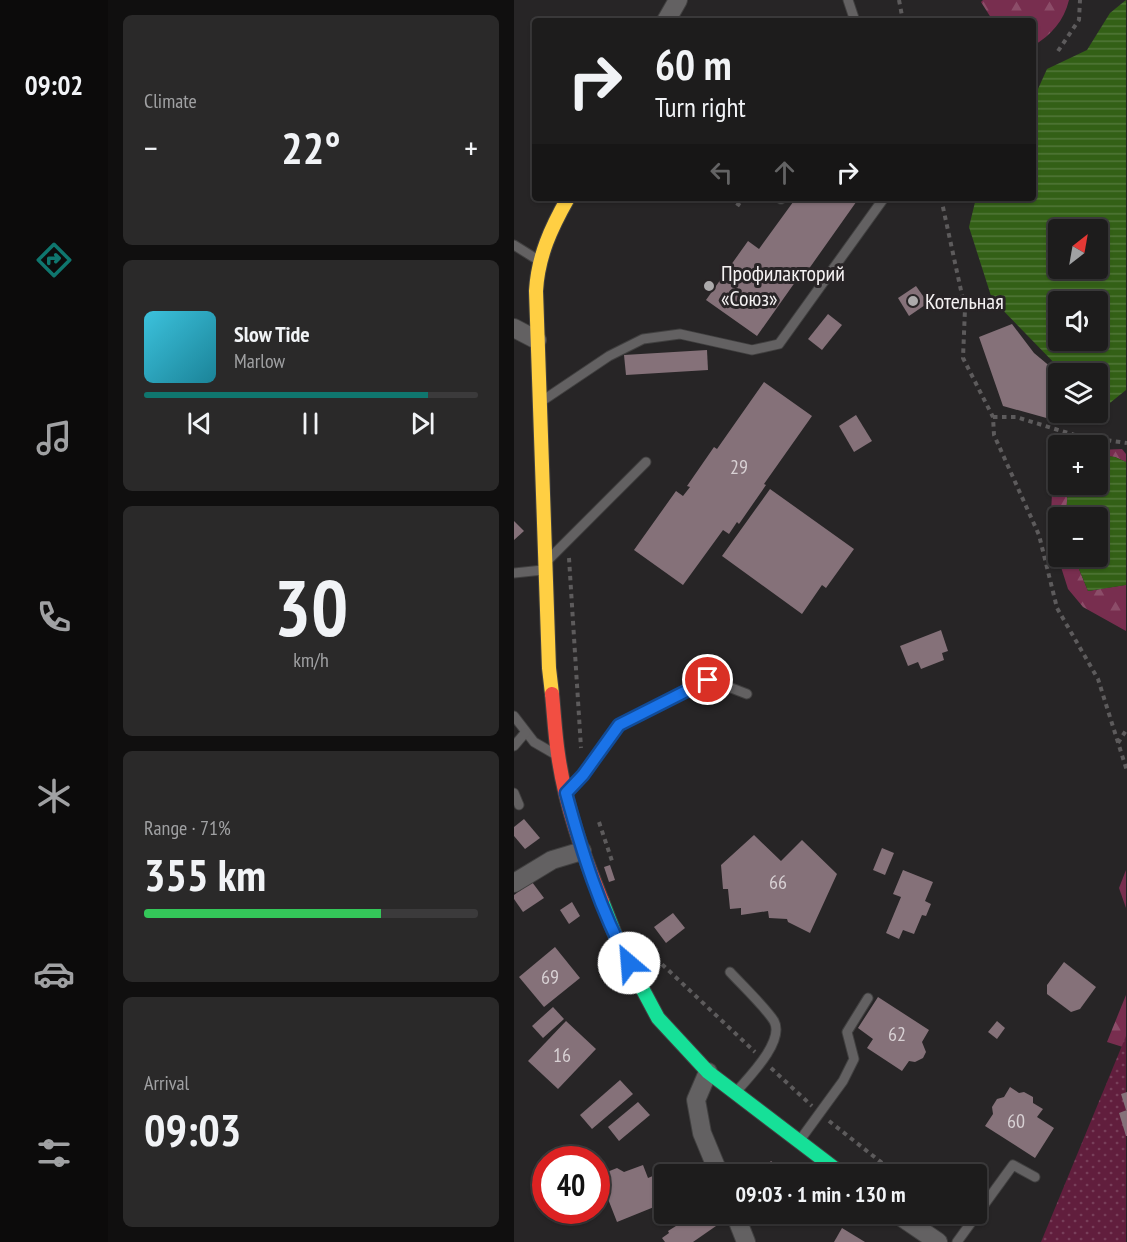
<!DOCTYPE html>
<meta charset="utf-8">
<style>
:root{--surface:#1d1c1c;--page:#2a2929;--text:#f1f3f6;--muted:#a0a1a3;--line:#3b3a3b;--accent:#0f766e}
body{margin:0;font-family:"PT Sans Narrow",sans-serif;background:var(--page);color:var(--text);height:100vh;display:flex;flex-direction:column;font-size:22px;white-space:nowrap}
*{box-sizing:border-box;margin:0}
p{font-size:20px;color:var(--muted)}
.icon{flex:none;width:33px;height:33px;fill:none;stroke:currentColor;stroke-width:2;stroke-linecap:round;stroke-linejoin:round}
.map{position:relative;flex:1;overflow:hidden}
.sheet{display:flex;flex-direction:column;gap:15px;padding:15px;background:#100f0f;width:406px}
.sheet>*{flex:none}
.banner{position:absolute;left:18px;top:18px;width:504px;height:183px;border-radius:6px;box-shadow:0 2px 4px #0004,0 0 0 2px var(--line);background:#1d1c1c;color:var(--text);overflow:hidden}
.needle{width:39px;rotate:31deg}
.tools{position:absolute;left:534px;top:219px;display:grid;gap:12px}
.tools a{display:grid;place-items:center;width:60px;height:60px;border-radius:6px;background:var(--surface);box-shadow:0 2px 4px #0004,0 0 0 2px var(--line);font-size:30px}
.speed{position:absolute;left:18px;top:1146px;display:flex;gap:12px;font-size:30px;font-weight:700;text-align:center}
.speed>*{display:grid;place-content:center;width:78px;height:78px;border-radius:50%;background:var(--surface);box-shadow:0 2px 4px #0004,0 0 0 2px var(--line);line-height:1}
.speed .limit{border:9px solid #d22;background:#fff;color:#111}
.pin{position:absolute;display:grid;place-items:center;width:51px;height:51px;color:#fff;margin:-26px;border:3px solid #fff;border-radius:50%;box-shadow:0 2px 6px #0007}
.me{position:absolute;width:66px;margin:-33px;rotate:333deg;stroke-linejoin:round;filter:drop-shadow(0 0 4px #0008)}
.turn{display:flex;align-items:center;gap:21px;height:126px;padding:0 24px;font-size:27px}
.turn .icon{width:78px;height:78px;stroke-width:2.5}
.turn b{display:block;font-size:42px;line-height:51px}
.lanes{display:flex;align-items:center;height:57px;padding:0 24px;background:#0003;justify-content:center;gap:30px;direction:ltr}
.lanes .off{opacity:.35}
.big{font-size:45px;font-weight:600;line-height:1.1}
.sheet .card{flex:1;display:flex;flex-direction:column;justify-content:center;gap:9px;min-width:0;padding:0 21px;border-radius:9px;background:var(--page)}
.sheet .dial{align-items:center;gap:0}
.dial b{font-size:78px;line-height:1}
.song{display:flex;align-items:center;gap:18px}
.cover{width:72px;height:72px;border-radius:9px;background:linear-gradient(135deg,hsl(190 70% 55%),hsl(190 70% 35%))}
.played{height:6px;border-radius:3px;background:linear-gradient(90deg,var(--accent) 85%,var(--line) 85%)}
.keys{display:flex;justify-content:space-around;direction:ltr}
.heat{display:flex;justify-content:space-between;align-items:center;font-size:33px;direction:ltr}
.charge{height:9px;border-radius:4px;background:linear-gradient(90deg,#34c759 71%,var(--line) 0)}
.trip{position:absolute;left:140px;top:1164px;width:333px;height:60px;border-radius:6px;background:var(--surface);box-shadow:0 2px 4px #0004,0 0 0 2px var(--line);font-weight:600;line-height:60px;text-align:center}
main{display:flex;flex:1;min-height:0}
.tabs{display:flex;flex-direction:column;width:108px;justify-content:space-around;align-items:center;background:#0c0b0b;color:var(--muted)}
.tabs .icon{width:42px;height:42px}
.tabs .current{color:var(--accent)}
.tabs b{font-size:27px;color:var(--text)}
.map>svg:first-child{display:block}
.forest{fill:url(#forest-firs)}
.park{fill:url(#park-dots)}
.water{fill:url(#water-rules);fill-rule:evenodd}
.building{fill:#857179}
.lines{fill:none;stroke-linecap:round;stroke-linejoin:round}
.lane-casing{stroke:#414040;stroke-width:11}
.street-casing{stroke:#414040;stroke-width:20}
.fast-casing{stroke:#414040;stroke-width:16}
.slow-casing{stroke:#414040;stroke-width:16}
.jam-casing{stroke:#414040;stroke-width:16}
.path{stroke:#5d5b5c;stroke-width:4;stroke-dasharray:4.5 4.5;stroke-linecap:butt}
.lane{stroke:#636162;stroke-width:9}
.street{stroke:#636162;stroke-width:18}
.fast{stroke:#16e098;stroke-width:14}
.slow{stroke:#ffcf43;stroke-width:14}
.jam{stroke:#f24e42;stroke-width:14}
.route-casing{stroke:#114b97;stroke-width:15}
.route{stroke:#1a73e8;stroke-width:10}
.poi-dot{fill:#acaaab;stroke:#282426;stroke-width:2}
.labels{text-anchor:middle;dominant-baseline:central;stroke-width:6;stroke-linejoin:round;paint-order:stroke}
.number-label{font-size:20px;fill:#d8d1d4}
.poi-label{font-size:22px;fill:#f4f1f2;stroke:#282426;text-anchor:start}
</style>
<main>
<nav class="tabs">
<b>09:02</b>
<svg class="icon current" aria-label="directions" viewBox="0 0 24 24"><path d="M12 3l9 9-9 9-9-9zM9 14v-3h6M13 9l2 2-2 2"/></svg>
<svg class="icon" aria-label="music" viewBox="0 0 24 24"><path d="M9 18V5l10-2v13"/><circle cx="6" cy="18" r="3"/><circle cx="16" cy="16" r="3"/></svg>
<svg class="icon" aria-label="phone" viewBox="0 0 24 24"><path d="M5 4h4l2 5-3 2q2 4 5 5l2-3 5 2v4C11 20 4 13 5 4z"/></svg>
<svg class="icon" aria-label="climate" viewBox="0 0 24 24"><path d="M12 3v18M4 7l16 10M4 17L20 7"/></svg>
<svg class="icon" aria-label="car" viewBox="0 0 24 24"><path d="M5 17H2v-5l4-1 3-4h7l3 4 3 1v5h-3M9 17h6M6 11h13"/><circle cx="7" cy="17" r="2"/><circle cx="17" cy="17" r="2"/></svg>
<svg class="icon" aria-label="filters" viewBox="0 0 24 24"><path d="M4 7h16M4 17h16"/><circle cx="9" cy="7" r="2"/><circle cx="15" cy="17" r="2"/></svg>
</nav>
<section class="sheet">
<div class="card"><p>Climate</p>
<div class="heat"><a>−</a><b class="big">22°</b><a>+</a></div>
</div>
<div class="card">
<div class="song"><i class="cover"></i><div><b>Slow Tide</b><p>Marlow</p></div></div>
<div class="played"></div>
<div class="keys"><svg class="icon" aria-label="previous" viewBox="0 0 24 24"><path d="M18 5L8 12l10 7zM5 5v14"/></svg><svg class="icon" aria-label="pause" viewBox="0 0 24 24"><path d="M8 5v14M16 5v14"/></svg><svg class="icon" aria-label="next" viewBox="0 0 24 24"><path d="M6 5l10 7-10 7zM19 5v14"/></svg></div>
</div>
<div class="card dial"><b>30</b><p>km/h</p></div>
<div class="card"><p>Range · 71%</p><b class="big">355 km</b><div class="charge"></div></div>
<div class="card"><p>Arrival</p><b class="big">09:03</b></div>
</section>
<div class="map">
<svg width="613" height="1242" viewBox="0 0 613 1242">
<defs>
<pattern id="forest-firs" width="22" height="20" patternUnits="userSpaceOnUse" patternTransform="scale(1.5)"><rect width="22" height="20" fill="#782e4f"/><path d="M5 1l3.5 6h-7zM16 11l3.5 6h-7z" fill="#8c4d69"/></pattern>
<pattern id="park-dots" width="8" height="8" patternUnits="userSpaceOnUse" patternTransform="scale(1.5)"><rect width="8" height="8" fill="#611e3d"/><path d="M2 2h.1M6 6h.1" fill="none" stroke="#783f5a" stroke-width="1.8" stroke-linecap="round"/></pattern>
<pattern id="water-rules" width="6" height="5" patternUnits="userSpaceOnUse" patternTransform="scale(1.5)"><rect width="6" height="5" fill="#336016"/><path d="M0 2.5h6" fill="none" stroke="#517738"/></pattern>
</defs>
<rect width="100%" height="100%" fill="#272526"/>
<!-- forest -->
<g class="forest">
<path d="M 469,0 L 555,0 C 550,21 537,35 519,46 L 519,21 L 479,21 L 467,2 Z"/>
<path d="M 608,449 L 612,454 L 612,462 L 601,457 L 584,455 L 584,450 Z"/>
<path d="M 544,471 L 544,484 L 554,485 L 552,517 L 544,518 L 544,556 L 560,557 L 574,591 L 611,585 L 612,580 L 612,631 L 569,607 L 554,589 L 540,545 L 537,513 L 539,475 Z"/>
<path d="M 612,870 L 612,908 L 605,888 Z"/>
<path d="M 612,995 L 612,1048 L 593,1042 Z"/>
</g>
<!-- park -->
<path class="park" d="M 612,1036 L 612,1242 L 527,1242 Z"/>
<!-- water -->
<g class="water">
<path d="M 612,0 L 612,390 L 586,411 L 584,408 L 584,374 L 550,373 L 478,299 L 455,227 L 462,198 L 519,198 L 521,140 L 519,100 L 533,69 L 573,50 L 596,13 ZM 544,230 L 584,230 L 584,268 L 544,268 ZM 544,302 L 584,302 L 584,340 L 544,340 Z"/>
<path d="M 584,455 L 601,457 L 612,462 L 612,585 L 574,591 L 560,557 L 584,556 L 584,518 L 552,517 L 554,485 L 584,484 Z"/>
</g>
<!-- building -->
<g class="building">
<path d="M 282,198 L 345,198 L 287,280 L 284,278 L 243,336 L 192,300 L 234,241 L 245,249 Z"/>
<path d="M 402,286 L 414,303 L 395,316 L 384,298 Z"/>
<path d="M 314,314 L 328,325 L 308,350 L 294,339 Z"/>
<path d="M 498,324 L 520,353 L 544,373 L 544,406 L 536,419 L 489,406 L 465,337 Z"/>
<path d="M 193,350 L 194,370 L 112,375 L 110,355 Z"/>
<path d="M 250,382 L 298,416 L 250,484 L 252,485 L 225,524 L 223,522 L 215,534 L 209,530 L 169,585 L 120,550 L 162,491 L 169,496 L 176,487 L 173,486 L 200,447 L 203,449 Z"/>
<path d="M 342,415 L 358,441 L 340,452 L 325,426 Z"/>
<path d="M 256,489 L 340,549 L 312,588 L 308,585 L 288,614 L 208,556 Z"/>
<path d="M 0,521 L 10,531 L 0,540 Z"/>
<path d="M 427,630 L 434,651 L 428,653 L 430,660 L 407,669 L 404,662 L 394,666 L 386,646 Z"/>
<path d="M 10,819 L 26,838 L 11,849 L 0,836 L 0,827 Z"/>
<path d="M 240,835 L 267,861 L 288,840 L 323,874 L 296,933 L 274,922 L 273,919 L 255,918 L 254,911 L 227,915 L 227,908 L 216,909 L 214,889 L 209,889 L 207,865 Z"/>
<path d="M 368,848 L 380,853 L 371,875 L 359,870 Z"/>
<path d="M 96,865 L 101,880 L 95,882 L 90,867 Z"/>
<path d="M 389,870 L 419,882 L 411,901 L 417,904 L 412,916 L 408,915 L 400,934 L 389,930 L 385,939 L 372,933 L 387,897 L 379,894 Z"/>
<path d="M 18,882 L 30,898 L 9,912 L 0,899 L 0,895 Z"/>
<path d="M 58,902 L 66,916 L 55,924 L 46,910 Z"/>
<path d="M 159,913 L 171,928 L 152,943 L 140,927 Z"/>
<path d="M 41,947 L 66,978 L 30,1007 L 5,977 Z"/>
<path d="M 550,962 L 582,987 L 566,1009 L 557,1012 L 533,994 L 533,985 Z"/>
<path d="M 364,997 L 415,1030 L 408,1042 L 412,1052 L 409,1058 L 401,1062 L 395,1061 L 388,1071 L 353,1048 L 359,1039 L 344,1028 Z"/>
<path d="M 39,1007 L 50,1019 L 29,1038 L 18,1026 Z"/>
<path d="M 52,1021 L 82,1049 L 44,1089 L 14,1061 Z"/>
<path d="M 483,1021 L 491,1028 L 483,1039 L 474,1032 Z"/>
<path d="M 106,1080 L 119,1094 L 78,1129 L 66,1115 Z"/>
<path d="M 496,1087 L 505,1093 L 510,1092 L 519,1097 L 519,1103 L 529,1109 L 523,1117 L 540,1128 L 521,1158 L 471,1126 L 479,1114 L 478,1107 L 483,1099 L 490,1097 Z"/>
<path d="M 613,1092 L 613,1110 L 612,1110 L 607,1094 Z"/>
<path d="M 124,1102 L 136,1115 L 105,1141 L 94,1127 Z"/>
<path d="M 613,1110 L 613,1136 L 612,1136 L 605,1113 Z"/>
<path d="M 257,1161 L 273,1174 L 245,1174 Z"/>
<path d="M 129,1165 L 134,1178 L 141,1175 L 147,1190 L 140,1193 L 145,1205 L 103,1222 L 87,1181 L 93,1172 L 103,1168 L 110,1172 Z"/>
<path d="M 181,1214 L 205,1214 L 207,1217 L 199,1222 L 202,1226 L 179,1242 L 151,1242 L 148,1238 L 155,1233 L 154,1231 Z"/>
<path d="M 258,1214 L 273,1214 L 267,1221 Z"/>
<path d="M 328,1228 L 351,1242 L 320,1242 Z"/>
</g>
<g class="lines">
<!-- lane casing -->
<g class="lane-casing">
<g id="lane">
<path d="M 334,0 L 341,21"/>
<path d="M 267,199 L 267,198"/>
<path d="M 0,245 L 24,260"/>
<path d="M 28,401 L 95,356 L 129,339 L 166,334 L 238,350 L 265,344 L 370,198"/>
<path d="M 35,559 L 132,462"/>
<path d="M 0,573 L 29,570"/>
<path d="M 0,716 L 20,742 L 39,753"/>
<path d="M 0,746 L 11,733"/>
<path d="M 55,789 L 69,775 L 105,725 L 194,679 L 233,694"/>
<path d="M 0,793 L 5,805"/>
<path d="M 216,972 C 227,984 252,1008 260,1021 C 271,1041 235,1077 222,1092"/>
<path d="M 286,1140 L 329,1081 L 340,1059 L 333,1032 L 354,998"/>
<path d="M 443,1242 L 499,1165 L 521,1177"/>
</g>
</g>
<!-- street casing -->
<g class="street-casing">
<g id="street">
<path d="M 152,21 L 164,0"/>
<path d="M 0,328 L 23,340"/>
<path d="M 0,883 L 38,860 L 68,851"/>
<path d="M 194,1072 L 182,1100 L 188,1133 L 205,1174"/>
<path d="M 221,1214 L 232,1242"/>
<path d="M 383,1214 L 424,1242"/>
</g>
</g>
<!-- fast casing -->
<g class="fast-casing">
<path id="fast" d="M 88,901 L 105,945 L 144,1018 L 194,1072 L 328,1174"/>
</g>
<!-- slow casing -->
<g class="slow-casing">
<path id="slow" d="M 38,694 L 35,668 L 22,291 C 24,256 37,228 54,198"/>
</g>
<!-- jam casing -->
<g class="jam-casing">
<path id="jam" d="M 38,694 C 40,714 41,734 44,754 C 51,805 69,854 88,901"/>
</g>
<!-- path -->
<g class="path">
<path d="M 385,0 L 389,21"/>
<path d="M 544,51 L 565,20 L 566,0"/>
<path d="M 215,198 L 228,207"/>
<path d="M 427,198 L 451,309 L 449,358 L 479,417 L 480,435 L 525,535 L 543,608 L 584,679 L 613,771"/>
<path d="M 479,417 L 502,417 L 564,436 L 613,443"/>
<path d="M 55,558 L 67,748"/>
<path d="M 604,743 L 613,729"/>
<path d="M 85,822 L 99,864"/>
<path d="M 135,952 L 241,1052"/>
<path d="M 257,1068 L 298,1106"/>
<path d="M 315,1121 L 382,1174"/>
<path d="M 431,1214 L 442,1223"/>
</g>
<!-- lane -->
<use href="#lane" class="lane"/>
<!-- street -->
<use href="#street" class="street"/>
<!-- fast -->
<use href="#fast" class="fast"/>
<!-- slow -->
<use href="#slow" class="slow"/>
<!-- jam -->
<use href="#jam" class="jam"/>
</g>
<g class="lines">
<!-- route casing -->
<g class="route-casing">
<path id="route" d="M 115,963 C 86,910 68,852 52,793 L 69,775 L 105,725 L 194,680"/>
</g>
<!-- route -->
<use href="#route" class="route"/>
</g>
<!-- markers -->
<g class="poi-dot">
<circle cx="195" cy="286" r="6"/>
<circle cx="399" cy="301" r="6"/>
</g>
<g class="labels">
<!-- number labels -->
<g class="number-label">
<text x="225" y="467">29</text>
<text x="264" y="882">66</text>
<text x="36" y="977">69</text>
<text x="383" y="1034">62</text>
<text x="48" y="1055">16</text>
<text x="502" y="1121">60</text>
</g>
<!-- poi labels -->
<g class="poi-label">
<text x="207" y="273">Профилакторий<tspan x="207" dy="25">«Союз»</tspan></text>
<text x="411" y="301">Котельная</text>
</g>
</g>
</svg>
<div class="tools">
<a><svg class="needle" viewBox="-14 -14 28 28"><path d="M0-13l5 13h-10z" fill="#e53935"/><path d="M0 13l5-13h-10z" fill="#a0a1a3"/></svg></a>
<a><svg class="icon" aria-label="sound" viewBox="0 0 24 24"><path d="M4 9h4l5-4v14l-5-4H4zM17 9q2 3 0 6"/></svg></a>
<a><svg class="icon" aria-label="layers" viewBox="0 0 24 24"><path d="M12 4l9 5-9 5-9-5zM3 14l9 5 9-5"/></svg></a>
<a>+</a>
<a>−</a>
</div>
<div class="speed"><div class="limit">40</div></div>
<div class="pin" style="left:194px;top:680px;background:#d93025"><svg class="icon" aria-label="arrive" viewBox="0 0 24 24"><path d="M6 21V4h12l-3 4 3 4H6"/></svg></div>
<svg class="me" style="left:115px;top:963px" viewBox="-20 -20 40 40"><circle r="19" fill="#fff"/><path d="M0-13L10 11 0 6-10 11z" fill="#1a73e8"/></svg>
<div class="trip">09:03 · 1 min · 130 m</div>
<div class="banner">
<div class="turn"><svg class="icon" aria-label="right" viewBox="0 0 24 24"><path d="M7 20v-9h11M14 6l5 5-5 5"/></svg><div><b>60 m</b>Turn right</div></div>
<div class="lanes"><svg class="icon off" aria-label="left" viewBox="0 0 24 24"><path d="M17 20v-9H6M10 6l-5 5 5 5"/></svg><svg class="icon off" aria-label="ahead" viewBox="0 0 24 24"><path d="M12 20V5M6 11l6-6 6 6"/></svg><svg class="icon" aria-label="right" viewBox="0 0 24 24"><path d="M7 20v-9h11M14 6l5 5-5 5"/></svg></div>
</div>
</div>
</main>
